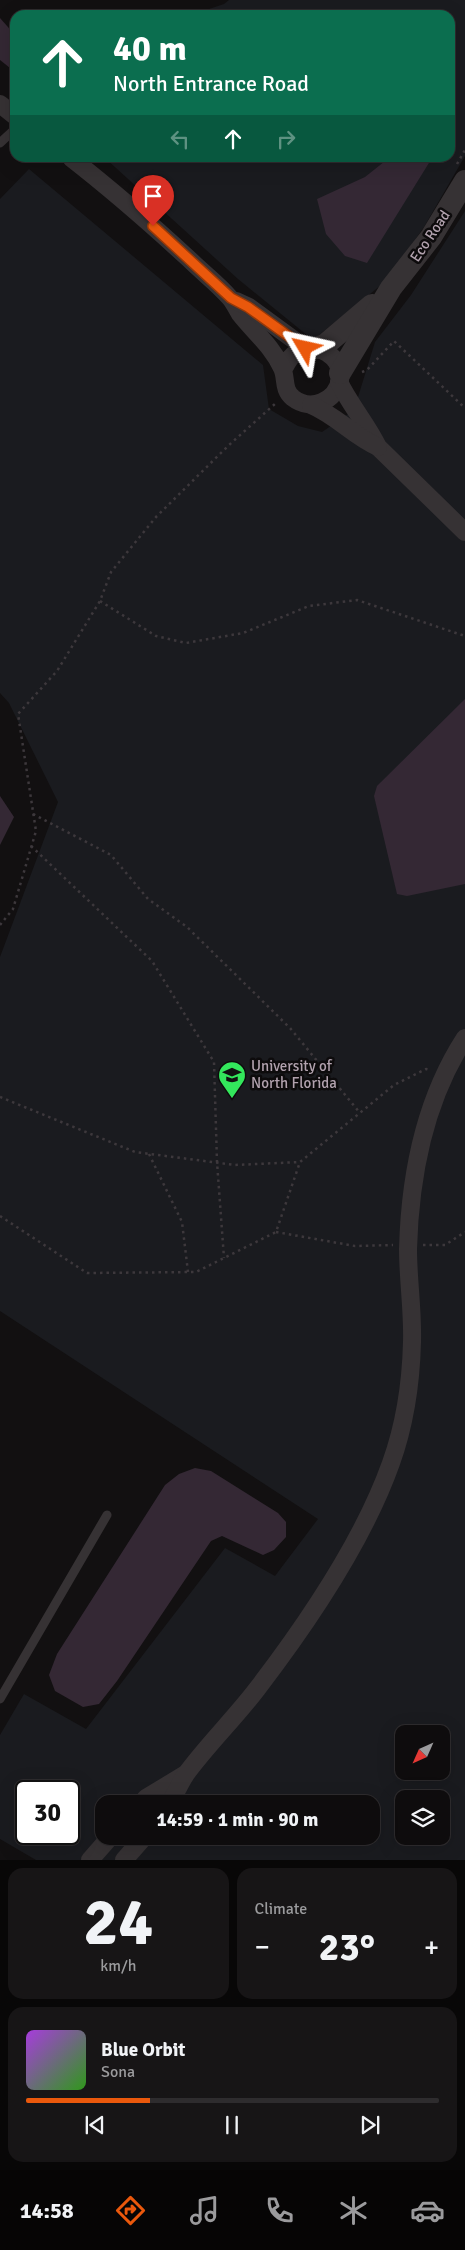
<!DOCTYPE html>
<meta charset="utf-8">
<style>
:root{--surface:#0e0c0d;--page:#171516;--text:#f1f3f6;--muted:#9b9b9d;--line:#2e2c2e;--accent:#ea580c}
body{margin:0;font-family:Signika,sans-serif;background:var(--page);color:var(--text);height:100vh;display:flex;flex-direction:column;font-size:19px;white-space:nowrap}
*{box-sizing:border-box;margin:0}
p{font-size:16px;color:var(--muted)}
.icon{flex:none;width:28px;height:28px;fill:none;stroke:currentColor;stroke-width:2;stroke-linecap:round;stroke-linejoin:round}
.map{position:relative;height:1860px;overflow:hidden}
.drawer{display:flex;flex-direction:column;gap:8px;padding:8px;background:#080707;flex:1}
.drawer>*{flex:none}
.banner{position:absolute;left:10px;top:10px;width:445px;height:152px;border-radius:15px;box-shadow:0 5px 20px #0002,0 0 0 1px var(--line);background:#0b6e4f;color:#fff;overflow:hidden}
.needle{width:32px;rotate:225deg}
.buttons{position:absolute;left:395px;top:1725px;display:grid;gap:10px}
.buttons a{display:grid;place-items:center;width:55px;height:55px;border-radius:10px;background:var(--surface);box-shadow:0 5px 20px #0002,0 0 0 1px var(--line);font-size:25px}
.speed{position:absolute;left:15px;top:1780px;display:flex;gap:10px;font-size:25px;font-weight:700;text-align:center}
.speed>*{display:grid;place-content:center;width:65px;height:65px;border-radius:50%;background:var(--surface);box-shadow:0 5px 20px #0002,0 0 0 1px var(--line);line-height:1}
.speed .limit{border:2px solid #111;border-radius:8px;background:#fff;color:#111}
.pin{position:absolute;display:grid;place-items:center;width:42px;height:42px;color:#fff;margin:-51px -21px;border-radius:50% 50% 50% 0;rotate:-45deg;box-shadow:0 0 5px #0007}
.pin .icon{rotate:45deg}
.me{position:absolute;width:55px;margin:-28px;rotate:306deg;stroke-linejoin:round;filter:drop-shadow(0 0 4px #0008)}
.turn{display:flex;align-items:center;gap:18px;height:105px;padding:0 20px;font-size:22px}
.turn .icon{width:65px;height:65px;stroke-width:2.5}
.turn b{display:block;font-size:35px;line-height:42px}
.lanes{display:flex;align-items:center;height:48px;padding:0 20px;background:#0003;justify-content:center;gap:25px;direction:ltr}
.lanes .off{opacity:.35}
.big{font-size:38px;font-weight:800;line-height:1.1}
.drawer .tile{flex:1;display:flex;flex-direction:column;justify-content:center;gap:8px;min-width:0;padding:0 18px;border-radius:15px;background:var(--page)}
.drawer .dial{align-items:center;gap:0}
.dial b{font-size:65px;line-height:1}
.song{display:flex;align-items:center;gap:15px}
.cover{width:60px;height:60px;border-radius:8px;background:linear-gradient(135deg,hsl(280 70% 55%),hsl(110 70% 35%))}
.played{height:5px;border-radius:2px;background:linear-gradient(90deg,var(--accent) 30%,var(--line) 30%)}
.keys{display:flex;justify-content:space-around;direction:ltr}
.heat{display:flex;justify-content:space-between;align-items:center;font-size:28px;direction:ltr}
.drawer .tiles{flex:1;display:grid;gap:8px;grid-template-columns:1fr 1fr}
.tile:last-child{grid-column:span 2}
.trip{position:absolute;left:95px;top:1795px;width:285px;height:50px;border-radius:15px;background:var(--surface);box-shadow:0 5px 20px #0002,0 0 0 1px var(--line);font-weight:800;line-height:50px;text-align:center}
.tab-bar{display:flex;height:80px;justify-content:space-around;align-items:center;background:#060505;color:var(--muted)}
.tab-bar .icon{width:35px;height:35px}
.tab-bar .active{color:var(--accent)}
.tab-bar b{font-size:22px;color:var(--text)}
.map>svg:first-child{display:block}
.green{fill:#1a1b1f;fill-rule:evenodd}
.water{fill:#342834}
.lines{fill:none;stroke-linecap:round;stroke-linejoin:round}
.path{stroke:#3d383c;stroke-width:2.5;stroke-dasharray:2.5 4;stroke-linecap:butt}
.service{stroke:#363234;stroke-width:9}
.minor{stroke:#363234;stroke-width:18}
.tertiary{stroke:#363234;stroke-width:22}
.route-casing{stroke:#983908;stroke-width:12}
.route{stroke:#ea580c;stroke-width:9}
.labels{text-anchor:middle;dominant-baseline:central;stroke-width:5;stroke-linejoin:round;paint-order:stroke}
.street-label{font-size:15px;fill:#b2a2ae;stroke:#0d0b0c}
.poi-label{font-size:15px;fill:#b2a2ae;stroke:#0d0b0c;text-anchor:start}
</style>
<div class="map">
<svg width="465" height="1860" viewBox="0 0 465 1860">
<rect width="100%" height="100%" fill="#121011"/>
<!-- green -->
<g class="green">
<path d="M 229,0 L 465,0 L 465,156 L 424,227 L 386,281 L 313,340 L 238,279 L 105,158 L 450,158 L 450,15 L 191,15 L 224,4 Z"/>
<path d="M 29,169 L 263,365 L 269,409 L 298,426 L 322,432 L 354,410 L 375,342 L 411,295 L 465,211 L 465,1860 L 36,1860 L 0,1839 L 0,1735 L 24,1694 L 86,1729 L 225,1548 L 275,1576 L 318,1519 L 0,1311 L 0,957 L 58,802 L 9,703 L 0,693 L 0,199 ZM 404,1734 L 441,1734 L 441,1771 L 404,1771 ZM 26,1791 L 69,1791 L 69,1834 L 26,1834 ZM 404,1799 L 441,1799 L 441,1836 L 404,1836 ZM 104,1804 L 371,1804 L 371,1836 L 104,1836 Z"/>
</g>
<!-- water -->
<g class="water">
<path d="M 0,18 L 15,35 L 15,64 L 10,68 L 0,60 Z"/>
<path d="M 389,158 L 432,158 L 367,263 L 345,256 L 326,234 L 317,199 L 365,177 Z"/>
<path d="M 465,699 L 465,884 L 407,896 L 397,894 L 374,796 L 377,786 Z"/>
<path d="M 0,796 L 14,817 L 0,845 Z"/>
<path d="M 195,1468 L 211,1471 L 278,1513 L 286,1522 L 286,1537 L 274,1550 L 263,1555 L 222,1536 L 211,1541 L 117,1681 L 99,1704 L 83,1707 L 55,1691 L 49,1675 L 57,1654 L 165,1485 L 179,1474 Z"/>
</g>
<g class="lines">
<!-- path -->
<g class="path">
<path d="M 457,164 L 465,150"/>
<path d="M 362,372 L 367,370 L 394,341 L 465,408"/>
<path d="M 100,601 L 156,636 L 186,643 L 243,633 L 309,606 L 357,600 L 465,636"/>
<path d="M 33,814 L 111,855 L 148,899 L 187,927 L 290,1028 L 360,1113"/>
<path d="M 31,846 L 152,961 L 214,1062 L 217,1162 L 224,1258"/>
<path d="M 0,925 L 13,909 L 36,831 L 18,714 L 57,671 L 100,601 L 111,572 L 156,517 L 229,445 L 276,403"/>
<path d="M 0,1097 L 135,1152 L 235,1165 L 300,1162 L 394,1085 L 426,1069 L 430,1070"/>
<path d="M 149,1154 L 182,1222 L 188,1272"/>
<path d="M 0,1216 L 87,1273 L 196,1272 L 276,1232 L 300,1162"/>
<path d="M 276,1232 L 355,1246 L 393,1245"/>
<path d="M 423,1245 L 445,1245 L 465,1232"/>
</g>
<!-- service -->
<g class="service">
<path d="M 0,143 L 15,129"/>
<path d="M 0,1699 L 107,1515"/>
</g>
<!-- minor -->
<g class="minor">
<path d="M 0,104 L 15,116"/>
<path d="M 71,158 C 112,190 151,224 189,259 C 202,272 218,284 230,298 C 234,303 237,309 240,314 C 254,332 272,346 282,368 C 287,378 282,389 293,398 C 311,412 336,401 340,380 C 344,357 316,340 297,352 C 290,356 287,363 283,370"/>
<path d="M 236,301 L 249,307 L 305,348"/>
<path d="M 339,382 C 350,405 367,424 378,447 L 465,532"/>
<path d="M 311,405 C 337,416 353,436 378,447"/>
<path d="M 141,1804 L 146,1798 L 184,1775"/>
<path d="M 170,1804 C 175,1794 180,1783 186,1774 C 208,1744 235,1718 257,1689 C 306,1625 364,1539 391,1463 C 405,1424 411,1383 412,1342 C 413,1311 408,1280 408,1249 C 410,1175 424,1101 465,1038"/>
<path d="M 90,1860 L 111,1836"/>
<path d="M 124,1860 L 145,1836"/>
</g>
<!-- tertiary -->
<g class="tertiary">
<path d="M 317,348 L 326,344 L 372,305"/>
<path d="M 340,373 L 391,288 L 431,237 L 465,181"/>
</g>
</g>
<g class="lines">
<!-- route casing -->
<g class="route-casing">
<path id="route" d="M 153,226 L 231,298 L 248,307 L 305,348"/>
</g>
<!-- route -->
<use href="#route" class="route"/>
</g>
<!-- icons -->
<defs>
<g id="university-pin" transform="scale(1.4375)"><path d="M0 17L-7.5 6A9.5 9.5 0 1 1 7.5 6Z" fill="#33e75c" stroke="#0d0b0c"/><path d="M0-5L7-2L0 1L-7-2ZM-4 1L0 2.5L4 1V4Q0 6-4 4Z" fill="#111"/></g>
</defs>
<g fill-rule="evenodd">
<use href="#university-pin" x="232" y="1075"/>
</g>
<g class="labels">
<!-- street labels -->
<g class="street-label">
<text transform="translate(430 236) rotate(-56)">Eco Road</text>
</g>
<!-- poi labels -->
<g class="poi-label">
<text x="251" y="1066">University of<tspan x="251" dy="17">North Florida</tspan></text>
</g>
</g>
</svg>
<div class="buttons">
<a><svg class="needle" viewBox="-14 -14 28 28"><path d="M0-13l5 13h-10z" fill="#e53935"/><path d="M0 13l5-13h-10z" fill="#9b9b9d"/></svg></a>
<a><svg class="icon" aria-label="layers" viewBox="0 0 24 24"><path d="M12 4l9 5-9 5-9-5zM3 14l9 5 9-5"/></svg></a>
</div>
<div class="speed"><div class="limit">30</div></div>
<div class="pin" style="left:153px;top:226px;background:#d93025"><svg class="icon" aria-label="arrive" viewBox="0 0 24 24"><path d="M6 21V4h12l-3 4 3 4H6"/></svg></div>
<svg class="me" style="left:305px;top:348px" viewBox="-20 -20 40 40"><path d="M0-17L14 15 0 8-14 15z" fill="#ea580c" stroke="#fff" stroke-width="4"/></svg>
<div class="trip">14:59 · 1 min · 90 m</div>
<div class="banner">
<div class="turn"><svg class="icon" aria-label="ahead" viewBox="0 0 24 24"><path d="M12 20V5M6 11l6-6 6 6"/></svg><div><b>40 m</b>North Entrance Road</div></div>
<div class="lanes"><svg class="icon off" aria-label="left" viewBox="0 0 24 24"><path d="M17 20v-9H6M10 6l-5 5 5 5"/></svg><svg class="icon" aria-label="ahead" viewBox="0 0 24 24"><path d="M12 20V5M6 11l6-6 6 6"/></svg><svg class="icon off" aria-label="right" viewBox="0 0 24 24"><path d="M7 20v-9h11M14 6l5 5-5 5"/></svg></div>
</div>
</div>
<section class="drawer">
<div class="tiles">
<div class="tile dial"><b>24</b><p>km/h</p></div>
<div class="tile"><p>Climate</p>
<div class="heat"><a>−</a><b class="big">23°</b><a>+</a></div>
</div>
<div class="tile">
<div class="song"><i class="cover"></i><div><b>Blue Orbit</b><p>Sona</p></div></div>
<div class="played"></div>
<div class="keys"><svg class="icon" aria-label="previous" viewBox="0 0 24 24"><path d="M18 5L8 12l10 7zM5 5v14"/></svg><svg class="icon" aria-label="pause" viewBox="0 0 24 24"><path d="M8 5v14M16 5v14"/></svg><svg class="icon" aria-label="next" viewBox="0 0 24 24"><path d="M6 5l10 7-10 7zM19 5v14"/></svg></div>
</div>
</div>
</section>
<nav class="tab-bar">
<b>14:58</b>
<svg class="icon active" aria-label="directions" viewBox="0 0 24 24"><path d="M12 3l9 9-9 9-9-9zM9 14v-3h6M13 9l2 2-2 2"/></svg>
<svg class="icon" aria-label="music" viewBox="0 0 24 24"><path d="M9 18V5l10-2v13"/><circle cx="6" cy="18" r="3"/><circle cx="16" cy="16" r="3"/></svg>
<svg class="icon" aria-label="phone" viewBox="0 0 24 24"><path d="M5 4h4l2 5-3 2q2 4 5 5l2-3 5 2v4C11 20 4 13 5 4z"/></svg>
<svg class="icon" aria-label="climate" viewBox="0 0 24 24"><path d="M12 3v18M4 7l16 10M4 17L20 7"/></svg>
<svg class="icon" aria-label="car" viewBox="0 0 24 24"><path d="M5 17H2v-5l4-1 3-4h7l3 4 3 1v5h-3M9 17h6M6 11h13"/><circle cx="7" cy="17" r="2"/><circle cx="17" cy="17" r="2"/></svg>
</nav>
